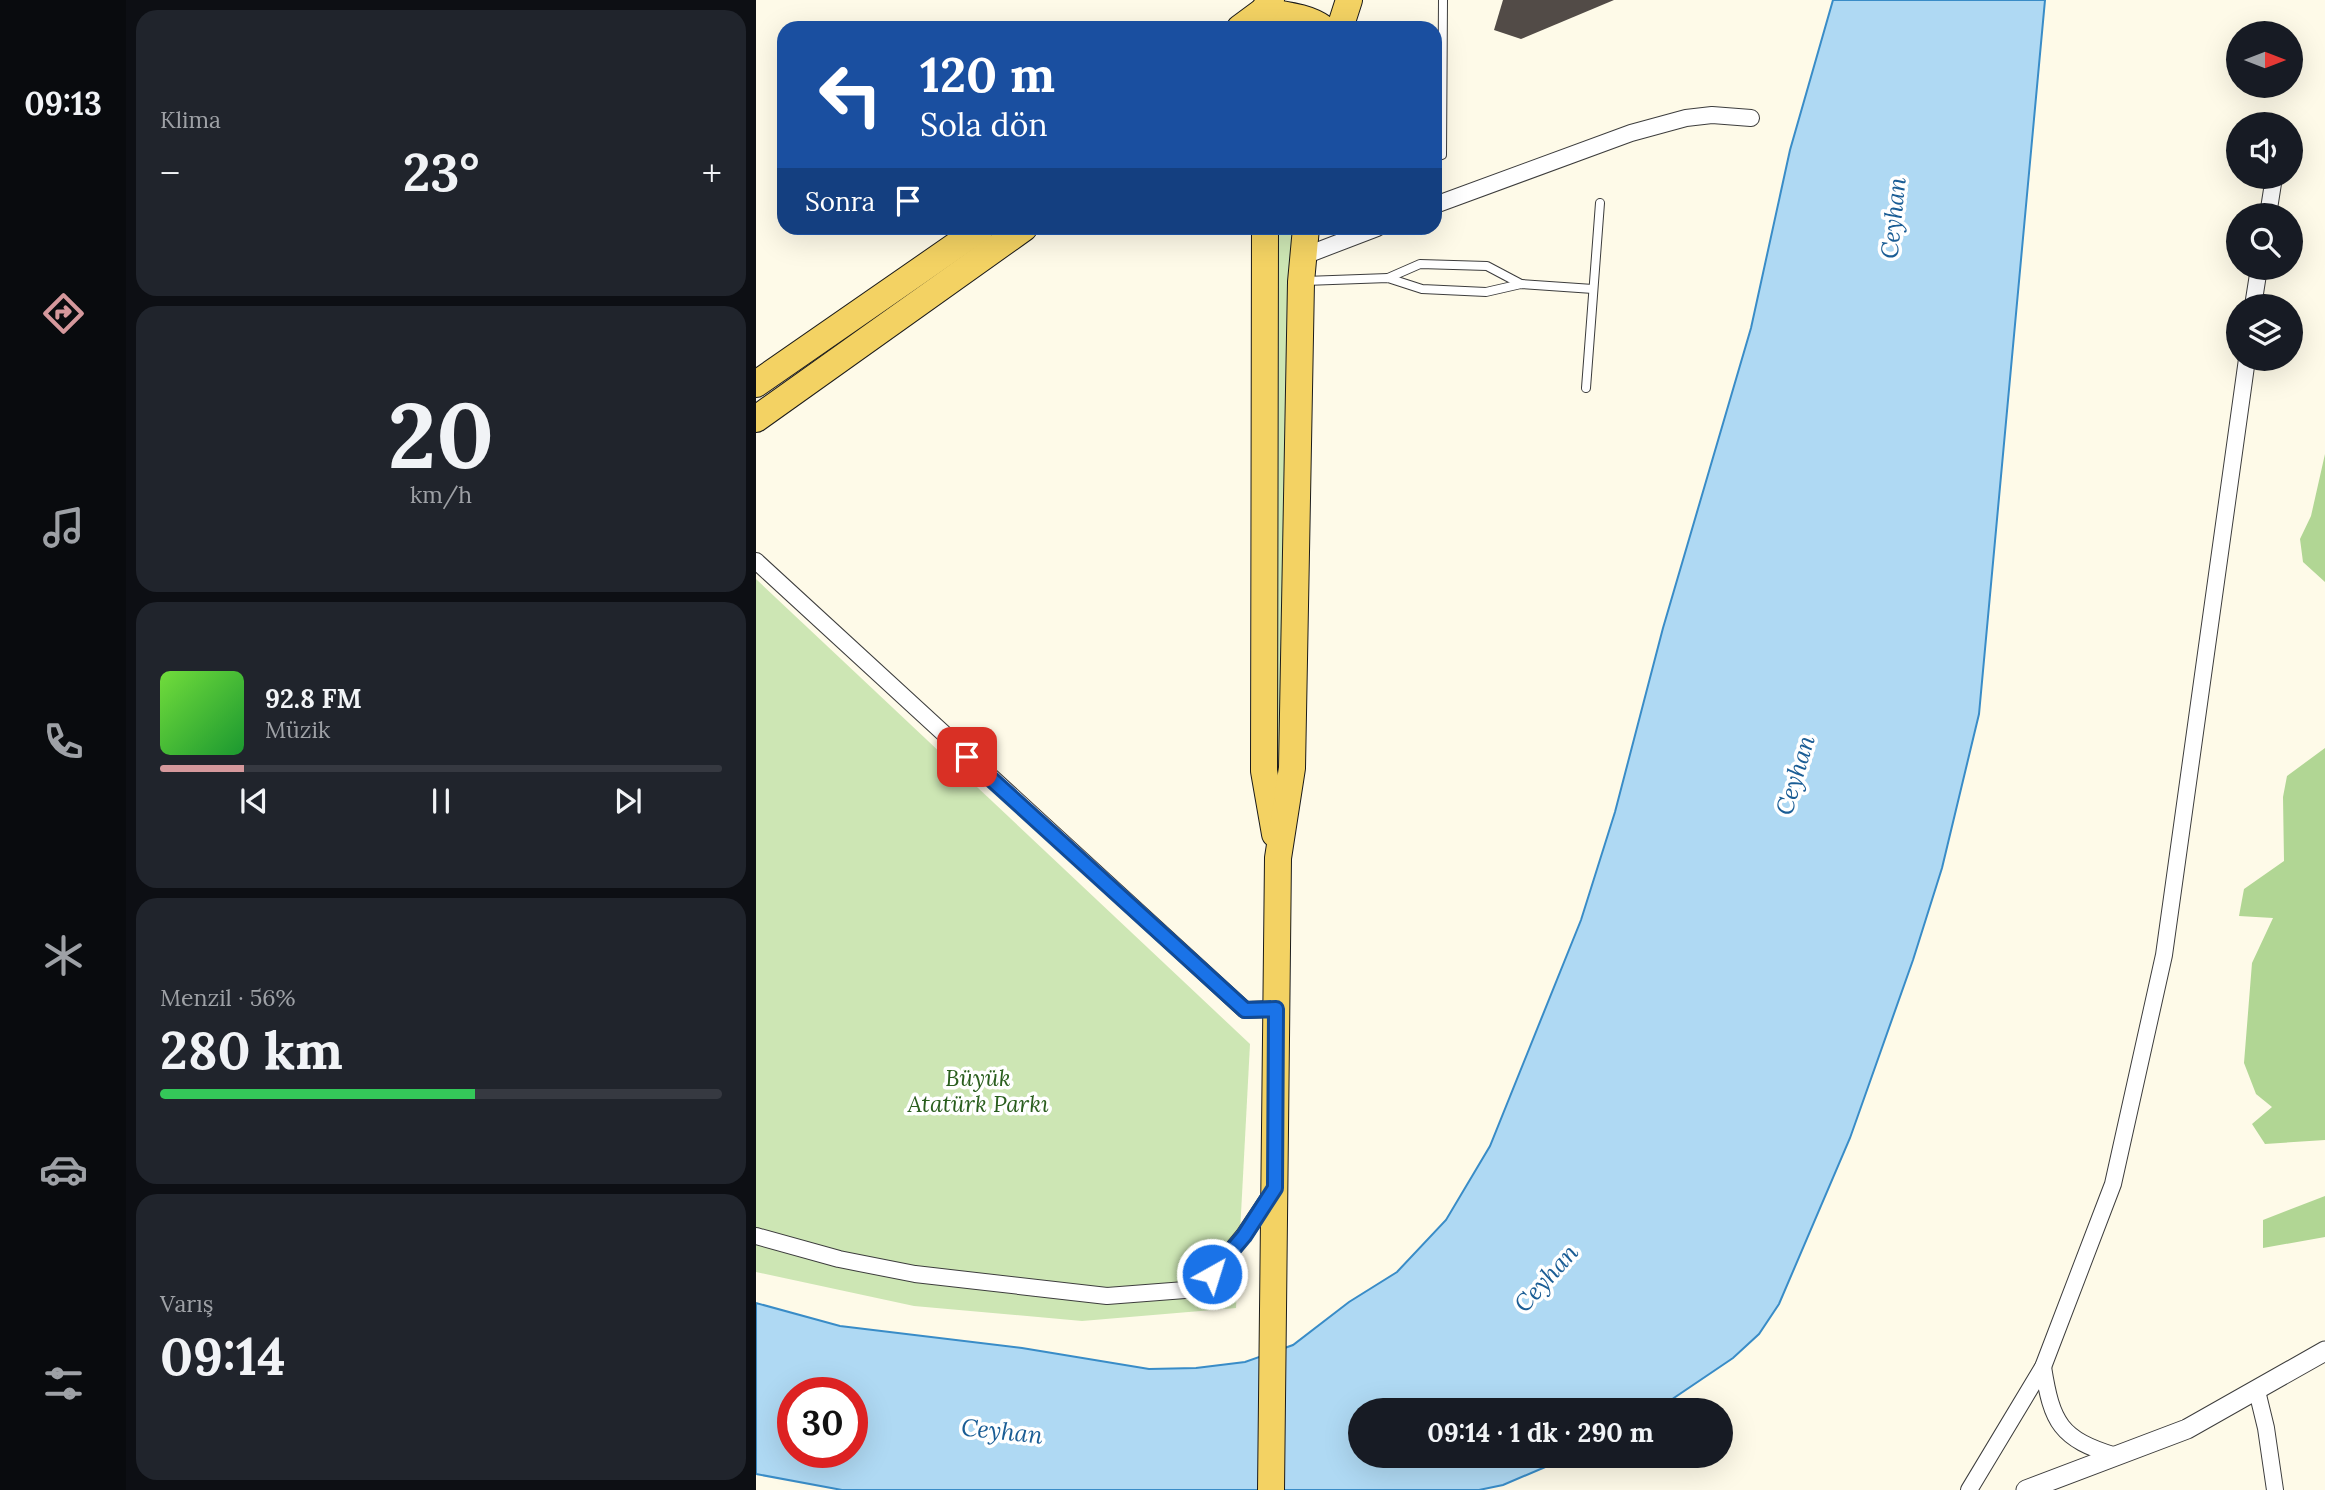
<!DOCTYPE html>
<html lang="tr">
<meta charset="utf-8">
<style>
:root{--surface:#171b24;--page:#20242c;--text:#f1f3f6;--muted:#9ea1a6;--line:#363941;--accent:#d5989c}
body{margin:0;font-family:Lora,serif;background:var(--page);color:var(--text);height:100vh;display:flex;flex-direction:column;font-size:26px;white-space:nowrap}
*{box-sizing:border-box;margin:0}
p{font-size:23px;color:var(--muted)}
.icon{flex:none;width:38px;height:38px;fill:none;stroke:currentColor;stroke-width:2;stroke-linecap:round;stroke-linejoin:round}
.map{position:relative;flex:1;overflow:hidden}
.details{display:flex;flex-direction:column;gap:10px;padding:10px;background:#0d0f14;width:630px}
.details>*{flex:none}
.hud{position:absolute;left:21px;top:21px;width:665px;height:214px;border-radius:21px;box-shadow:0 7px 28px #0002;background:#1a4fa0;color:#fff;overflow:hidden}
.needle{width:46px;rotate:90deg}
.fabs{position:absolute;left:1470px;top:21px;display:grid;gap:14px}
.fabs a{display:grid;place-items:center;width:77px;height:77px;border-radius:50%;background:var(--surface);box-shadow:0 7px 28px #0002;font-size:35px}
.speed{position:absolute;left:21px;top:1377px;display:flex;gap:14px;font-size:35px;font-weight:700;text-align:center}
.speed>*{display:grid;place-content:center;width:91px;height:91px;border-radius:50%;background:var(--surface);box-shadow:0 7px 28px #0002;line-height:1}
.speed .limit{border:10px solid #d22;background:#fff;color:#111}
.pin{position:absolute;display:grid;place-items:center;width:60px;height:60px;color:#fff;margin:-30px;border-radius:14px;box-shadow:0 4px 10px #0006}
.me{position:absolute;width:77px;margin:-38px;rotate:39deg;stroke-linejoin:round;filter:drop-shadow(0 0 5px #0008)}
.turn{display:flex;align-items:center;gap:24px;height:147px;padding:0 28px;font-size:32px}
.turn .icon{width:91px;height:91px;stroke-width:2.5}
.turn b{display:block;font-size:49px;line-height:60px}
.then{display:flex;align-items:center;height:66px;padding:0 28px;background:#0003;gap:14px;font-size:26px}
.big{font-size:52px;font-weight:700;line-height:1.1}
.details .widget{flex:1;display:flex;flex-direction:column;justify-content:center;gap:10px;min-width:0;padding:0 24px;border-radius:21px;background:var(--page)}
.details .dial{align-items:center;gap:0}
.dial b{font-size:91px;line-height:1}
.song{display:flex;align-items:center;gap:21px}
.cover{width:84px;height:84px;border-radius:10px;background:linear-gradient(135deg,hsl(100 70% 55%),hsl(130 70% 35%))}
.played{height:7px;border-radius:4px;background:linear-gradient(90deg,var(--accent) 15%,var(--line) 15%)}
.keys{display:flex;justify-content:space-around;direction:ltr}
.heat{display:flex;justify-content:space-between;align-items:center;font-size:38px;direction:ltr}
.charge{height:10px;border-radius:5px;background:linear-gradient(90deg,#34c759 56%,var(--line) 0)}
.trip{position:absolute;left:592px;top:1398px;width:385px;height:70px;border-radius:35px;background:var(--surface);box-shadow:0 7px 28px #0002;font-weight:700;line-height:70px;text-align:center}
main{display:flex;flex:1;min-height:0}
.menu{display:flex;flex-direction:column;width:126px;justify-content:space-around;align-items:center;background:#090b0e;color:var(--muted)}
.menu .icon{width:49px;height:49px}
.menu .on{color:var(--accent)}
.menu b{font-size:32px;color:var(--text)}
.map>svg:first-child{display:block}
.green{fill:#cde6b4}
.forest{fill:#b1d694}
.water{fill:#afd9f3;stroke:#398cc7;stroke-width:2;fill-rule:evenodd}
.building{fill:#524b47}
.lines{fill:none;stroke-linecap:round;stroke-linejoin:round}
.service-casing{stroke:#3d3d3d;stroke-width:10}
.minor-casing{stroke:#3d3d3d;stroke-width:18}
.tertiary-casing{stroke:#3d3d3d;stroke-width:21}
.primary-casing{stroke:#1b1b1b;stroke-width:28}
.service{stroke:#fff;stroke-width:8}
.minor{stroke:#fff;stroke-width:16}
.tertiary{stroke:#fff;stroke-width:19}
.primary{stroke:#f3d263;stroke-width:26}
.route-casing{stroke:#114b97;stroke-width:18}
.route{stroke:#1a73e8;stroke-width:12}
.labels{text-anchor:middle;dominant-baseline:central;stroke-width:7;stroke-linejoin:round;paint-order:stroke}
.park-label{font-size:23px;font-style:italic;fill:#2a5e1e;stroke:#fff}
.water-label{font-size:24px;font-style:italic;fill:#1a5d95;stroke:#fff}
</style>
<main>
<nav class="menu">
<b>09:13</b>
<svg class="icon on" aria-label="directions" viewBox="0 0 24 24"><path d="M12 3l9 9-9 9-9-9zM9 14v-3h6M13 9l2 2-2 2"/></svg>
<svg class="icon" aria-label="music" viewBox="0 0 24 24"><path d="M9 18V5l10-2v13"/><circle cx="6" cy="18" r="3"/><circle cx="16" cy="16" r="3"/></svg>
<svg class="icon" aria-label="phone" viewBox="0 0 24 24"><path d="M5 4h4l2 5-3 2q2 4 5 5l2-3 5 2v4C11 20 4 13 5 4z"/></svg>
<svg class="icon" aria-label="climate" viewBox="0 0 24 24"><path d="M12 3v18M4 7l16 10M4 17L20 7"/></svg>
<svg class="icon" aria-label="car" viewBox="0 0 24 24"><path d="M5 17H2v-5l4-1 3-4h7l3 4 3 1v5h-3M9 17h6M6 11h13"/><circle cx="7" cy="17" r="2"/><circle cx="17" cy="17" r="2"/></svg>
<svg class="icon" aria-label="filters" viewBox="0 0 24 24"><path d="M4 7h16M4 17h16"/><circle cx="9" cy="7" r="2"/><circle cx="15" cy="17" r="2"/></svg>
</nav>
<section class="details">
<div class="widget"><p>Klima</p>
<div class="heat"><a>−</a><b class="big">23°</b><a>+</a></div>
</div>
<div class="widget dial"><b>20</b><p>km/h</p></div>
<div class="widget">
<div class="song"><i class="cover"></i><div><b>92.8 FM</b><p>Müzik</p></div></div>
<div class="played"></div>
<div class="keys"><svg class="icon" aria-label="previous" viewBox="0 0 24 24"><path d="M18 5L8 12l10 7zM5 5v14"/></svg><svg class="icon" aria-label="pause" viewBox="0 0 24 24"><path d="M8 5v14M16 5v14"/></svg><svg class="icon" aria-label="next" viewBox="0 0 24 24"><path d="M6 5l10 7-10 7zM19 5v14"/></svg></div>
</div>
<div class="widget"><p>Menzil · 56%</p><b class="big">280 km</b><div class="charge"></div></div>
<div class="widget"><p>Varış</p><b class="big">09:14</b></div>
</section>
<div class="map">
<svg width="1569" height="1490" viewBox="0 0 1569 1490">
<rect width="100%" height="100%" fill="#fefae8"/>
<!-- green -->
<g class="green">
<path d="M 520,228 L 538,228 L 531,298 L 528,782 L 521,783 Z"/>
<path d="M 0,579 L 494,1044 L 480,1308 L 326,1321 L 158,1306 L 0,1272 Z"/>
</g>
<!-- forest -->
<g class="forest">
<path d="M 1569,454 L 1569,582 L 1547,562 L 1544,539 L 1555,516 Z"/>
<path d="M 1569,748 L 1569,1140 L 1509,1144 L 1496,1124 L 1516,1107 L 1500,1094 L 1488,1063 L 1496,963 L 1517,918 L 1483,916 L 1488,889 L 1528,861 L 1527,797 L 1531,776 Z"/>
<path d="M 1569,1196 L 1569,1237 L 1507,1248 L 1507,1220 Z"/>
</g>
<!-- water -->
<path class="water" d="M 1077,0 L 1289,0 L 1223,714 L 1186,868 L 1157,960 L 1094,1138 L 1023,1304 L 1003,1334 L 977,1358 L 900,1410 L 604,1410 L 604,1456 L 815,1456 L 747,1485 L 723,1490 L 86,1490 L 0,1474 L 0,1303 L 84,1326 L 266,1348 L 393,1369 L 440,1368 L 489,1362 L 537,1345 L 593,1302 L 641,1272 L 690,1220 L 734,1146 L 825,920 L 859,812 L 907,628 L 995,328 L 1034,150 ZM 37,1393 L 96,1393 L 96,1452 L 37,1452 Z"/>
<!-- building -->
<path class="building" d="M 747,0 L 858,0 L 765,39 L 738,30 Z"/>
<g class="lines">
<!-- service casing -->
<g class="service-casing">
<g id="service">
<path d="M 679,157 L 686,155 L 687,0"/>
<path d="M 632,278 L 664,264 L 731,266 L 765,284"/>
<path d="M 549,281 L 632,278 L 666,289 L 730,292 L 765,284 L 837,289"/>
<path d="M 830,388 L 844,203"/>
</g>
</g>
<!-- minor casing -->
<g class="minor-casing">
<g id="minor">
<path d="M 679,205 L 875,133 L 930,118 L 956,115 L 995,118"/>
<path d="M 1512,215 L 1518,177"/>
<path d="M 548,256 L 621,228"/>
<path d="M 1497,306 L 1503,268"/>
<path d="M 0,561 L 489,1010 L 519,1009"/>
<path d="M 0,1236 L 83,1259 L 159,1274 L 351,1296 L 429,1290 L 456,1274 L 488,1235 L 516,1193"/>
<path d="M 1287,1367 C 1296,1423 1304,1439 1360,1456"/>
<path d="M 1501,1391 L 1510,1428 L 1519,1490"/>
<path d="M 1213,1490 L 1287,1367 L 1357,1184 L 1408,955 L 1491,359"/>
</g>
</g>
<!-- tertiary casing -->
<g class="tertiary-casing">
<path id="tertiary" d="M 1270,1490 L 1431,1429 L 1569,1351"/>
</g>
<!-- primary casing -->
<g class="primary-casing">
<g id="primary">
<path d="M 507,11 C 528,15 550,16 567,28"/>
<path d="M 484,28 L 507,11 L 515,0"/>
<path d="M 584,28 L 593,0"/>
<path d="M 509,228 L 508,771 L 519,834"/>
<path d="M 0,384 L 225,228"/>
<path d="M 0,419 L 268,228"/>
<path d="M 515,1490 L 522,858 L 536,768 L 545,282 L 550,228"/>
</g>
</g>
<!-- service -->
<use href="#service" class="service"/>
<!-- minor -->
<use href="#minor" class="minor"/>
<!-- tertiary -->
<use href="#tertiary" class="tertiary"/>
<!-- primary -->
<use href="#primary" class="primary"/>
</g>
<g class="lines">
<!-- route casing -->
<g class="route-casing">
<path id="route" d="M 211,757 L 489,1010 L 520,1009 L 519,1188 L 488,1236 L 456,1274"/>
</g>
<!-- route -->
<use href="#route" class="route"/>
</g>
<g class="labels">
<!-- park labels -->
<g class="park-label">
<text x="222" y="1077">Büyük<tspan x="222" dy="26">Atatürk Parkı</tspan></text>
</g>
<!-- water labels -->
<g class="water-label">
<text transform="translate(1137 218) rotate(-84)">Ceyhan</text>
<text transform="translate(1039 775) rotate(-73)">Ceyhan</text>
<text transform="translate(790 1278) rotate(-48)">Ceyhan</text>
<text transform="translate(246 1431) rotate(6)">Ceyhan</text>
</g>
</g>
</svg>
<div class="fabs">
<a><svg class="needle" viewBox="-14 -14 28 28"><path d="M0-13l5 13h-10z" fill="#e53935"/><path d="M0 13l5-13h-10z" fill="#9ea1a6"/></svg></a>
<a><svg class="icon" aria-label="sound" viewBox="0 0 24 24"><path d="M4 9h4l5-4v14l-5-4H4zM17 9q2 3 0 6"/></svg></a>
<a><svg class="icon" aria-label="search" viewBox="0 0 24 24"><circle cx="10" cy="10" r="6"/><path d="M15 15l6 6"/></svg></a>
<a><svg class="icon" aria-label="layers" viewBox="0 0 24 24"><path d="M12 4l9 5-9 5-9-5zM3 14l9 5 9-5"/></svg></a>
</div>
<div class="speed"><div class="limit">30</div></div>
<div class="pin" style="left:211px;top:757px;background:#d93025"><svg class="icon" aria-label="arrive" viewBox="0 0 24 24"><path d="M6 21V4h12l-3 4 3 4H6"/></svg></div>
<svg class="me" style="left:456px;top:1274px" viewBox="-20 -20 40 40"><circle r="17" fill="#1a73e8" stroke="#fff" stroke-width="3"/><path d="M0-11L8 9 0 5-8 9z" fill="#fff"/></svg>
<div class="trip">09:14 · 1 dk · 290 m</div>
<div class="hud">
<div class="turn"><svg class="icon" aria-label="left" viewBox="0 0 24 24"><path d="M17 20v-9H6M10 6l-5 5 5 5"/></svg><div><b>120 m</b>Sola dön</div></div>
<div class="then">Sonra<svg class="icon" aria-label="arrive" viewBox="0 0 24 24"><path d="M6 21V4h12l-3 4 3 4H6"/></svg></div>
</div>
</div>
</main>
